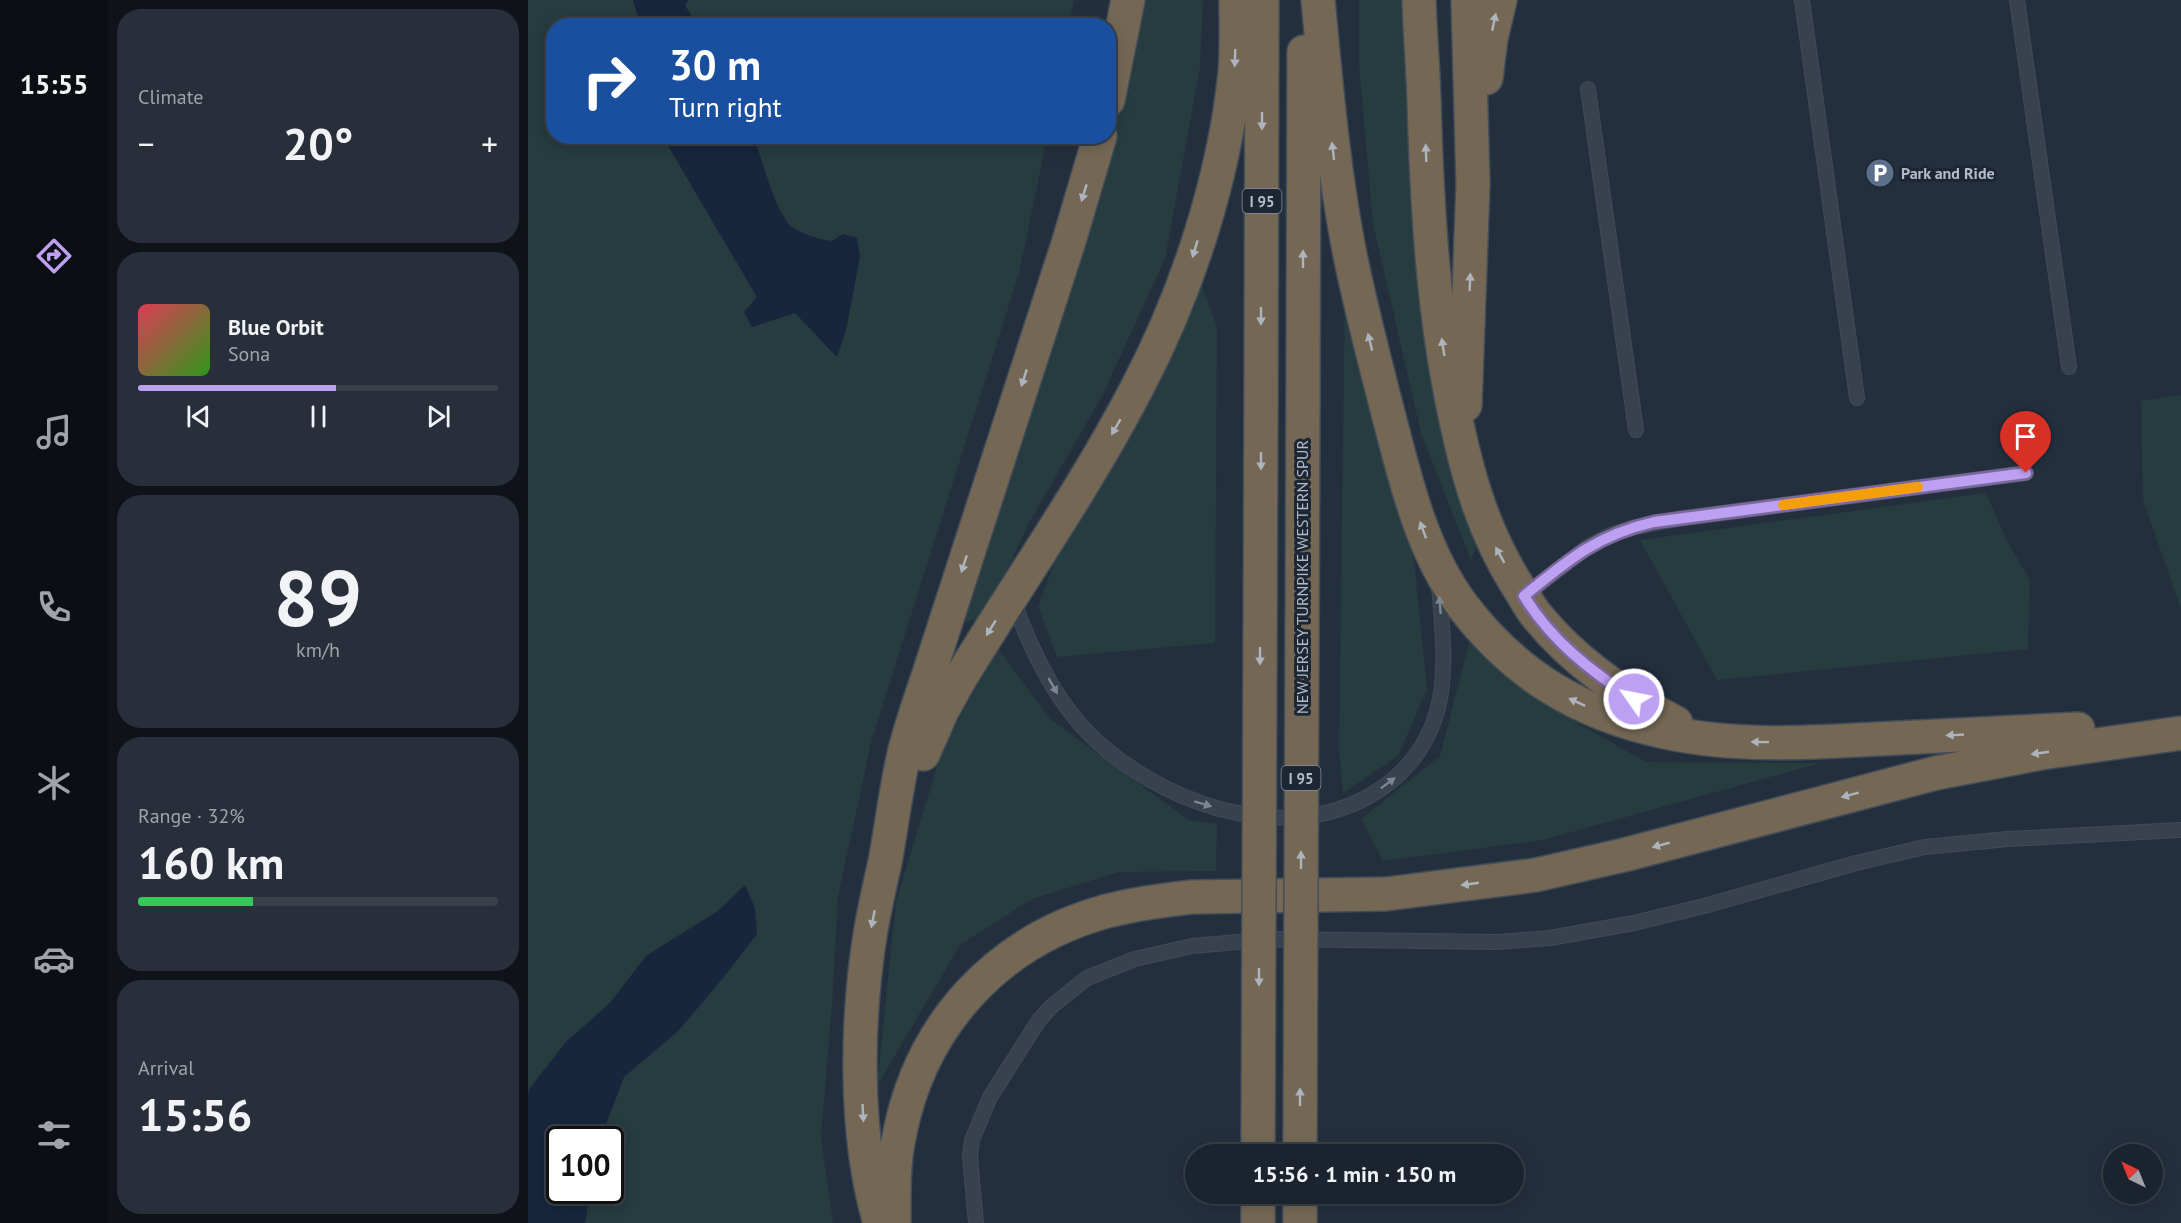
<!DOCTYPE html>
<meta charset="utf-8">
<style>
:root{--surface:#1b232e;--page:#282f3a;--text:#f1f3f6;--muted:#a0a4aa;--line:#39404a;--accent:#bca0f2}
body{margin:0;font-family:"PT Sans",sans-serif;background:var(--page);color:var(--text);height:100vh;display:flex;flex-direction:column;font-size:22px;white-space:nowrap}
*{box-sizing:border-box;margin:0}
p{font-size:20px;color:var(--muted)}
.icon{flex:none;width:33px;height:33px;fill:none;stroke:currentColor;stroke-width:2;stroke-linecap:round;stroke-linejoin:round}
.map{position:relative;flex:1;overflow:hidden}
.sheet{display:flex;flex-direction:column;gap:9px;padding:9px;background:#0f1319;width:420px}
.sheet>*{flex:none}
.guide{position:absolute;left:18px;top:18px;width:570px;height:126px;border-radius:24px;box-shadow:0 3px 15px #0003,0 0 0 2px var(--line);background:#1a4fa0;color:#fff;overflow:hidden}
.needle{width:39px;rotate:317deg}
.tools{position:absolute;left:1575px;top:1144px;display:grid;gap:12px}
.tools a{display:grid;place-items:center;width:60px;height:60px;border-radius:50%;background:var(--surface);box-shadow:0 3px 15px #0003,0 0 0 2px var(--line);font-size:30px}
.speed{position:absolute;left:18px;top:1126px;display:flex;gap:12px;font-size:30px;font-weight:700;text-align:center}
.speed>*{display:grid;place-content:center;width:78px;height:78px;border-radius:50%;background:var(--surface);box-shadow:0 3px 15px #0003,0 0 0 2px var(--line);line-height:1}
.speed .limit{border:3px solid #111;border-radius:9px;background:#fff;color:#111}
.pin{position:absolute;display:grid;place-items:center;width:51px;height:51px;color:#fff;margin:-62px -26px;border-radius:50% 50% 50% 0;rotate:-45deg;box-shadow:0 0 6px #0007}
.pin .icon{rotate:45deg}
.me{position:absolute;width:66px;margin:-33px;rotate:303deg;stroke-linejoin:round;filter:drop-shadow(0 0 4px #0008)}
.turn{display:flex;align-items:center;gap:21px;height:126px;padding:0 24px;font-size:27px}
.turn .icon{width:78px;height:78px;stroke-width:2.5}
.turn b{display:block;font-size:42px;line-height:51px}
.big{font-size:45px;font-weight:800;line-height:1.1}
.sheet .widget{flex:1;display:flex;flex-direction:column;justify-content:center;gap:9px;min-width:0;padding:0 21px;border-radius:24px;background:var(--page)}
.sheet .dial{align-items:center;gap:0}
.dial b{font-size:78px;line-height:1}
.song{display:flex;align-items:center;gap:18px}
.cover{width:72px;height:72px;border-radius:9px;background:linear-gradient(135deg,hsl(350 70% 55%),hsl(110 70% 35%))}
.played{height:6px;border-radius:3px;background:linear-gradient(90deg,var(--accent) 55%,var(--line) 55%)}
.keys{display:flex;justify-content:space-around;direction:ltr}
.heat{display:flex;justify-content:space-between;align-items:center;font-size:33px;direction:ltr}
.charge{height:9px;border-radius:4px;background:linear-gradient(90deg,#34c759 32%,var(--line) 0)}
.trip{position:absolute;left:657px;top:1144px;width:339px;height:60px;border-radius:30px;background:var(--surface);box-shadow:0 3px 15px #0003,0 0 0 2px var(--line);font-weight:800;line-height:60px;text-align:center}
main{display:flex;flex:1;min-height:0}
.dock{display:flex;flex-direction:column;width:108px;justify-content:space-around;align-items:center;background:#0b0e12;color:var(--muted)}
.dock .icon{width:42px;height:42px}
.dock .active{color:var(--accent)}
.dock b{font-size:27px;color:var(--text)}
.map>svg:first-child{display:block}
.green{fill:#263c3f}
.water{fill:#17263c}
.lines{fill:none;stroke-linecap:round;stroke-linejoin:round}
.lane-casing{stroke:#414a57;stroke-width:16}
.highway-casing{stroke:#434c59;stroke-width:36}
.lane{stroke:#38414e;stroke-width:14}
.highway{stroke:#746855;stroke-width:33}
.highway-bridge-casing{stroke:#434c59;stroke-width:36;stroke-linecap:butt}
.highway-bridge{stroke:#746855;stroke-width:33}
.oneway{fill:#aeb4bd}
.oneway2{fill:#7c8592}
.route-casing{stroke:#7a689d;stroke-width:15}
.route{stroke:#bca0f2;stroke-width:10}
.slow{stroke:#f59e0b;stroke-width:10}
.labels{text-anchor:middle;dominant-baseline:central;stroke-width:6;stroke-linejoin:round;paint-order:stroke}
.shield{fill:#1d2633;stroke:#878f9c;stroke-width:1.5}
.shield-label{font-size:15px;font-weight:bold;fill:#b4bcc9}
.poi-label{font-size:16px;font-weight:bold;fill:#b4bcc9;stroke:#1d2633;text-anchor:start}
.street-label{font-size:16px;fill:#b4bcc9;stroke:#1d2633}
</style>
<main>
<nav class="dock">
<b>15:55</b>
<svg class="icon active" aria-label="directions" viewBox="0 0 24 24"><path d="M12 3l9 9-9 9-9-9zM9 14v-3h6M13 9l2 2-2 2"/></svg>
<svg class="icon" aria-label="music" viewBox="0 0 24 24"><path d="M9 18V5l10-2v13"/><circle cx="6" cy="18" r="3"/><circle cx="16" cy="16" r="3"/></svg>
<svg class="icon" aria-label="phone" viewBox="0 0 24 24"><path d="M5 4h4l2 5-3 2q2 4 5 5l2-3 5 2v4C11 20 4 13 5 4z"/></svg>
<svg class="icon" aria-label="climate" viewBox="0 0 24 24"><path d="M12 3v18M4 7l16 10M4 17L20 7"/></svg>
<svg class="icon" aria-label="car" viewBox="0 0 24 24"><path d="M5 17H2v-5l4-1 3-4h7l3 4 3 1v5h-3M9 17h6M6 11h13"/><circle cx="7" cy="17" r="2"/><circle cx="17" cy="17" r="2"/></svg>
<svg class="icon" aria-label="filters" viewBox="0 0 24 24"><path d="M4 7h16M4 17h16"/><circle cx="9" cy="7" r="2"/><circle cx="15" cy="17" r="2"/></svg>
</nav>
<section class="sheet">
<div class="widget"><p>Climate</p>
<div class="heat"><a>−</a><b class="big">20°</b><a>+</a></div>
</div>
<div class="widget">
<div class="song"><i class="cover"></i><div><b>Blue Orbit</b><p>Sona</p></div></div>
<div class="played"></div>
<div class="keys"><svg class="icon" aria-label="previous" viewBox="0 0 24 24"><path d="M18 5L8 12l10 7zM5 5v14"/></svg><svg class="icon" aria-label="pause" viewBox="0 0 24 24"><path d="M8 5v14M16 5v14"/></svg><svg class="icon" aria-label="next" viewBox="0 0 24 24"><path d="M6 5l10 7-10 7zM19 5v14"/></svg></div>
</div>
<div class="widget dial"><b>89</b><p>km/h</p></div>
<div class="widget"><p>Range · 32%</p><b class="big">160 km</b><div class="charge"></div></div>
<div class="widget"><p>Arrival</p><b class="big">15:56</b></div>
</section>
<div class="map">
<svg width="1653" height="1223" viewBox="0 0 1653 1223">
<rect width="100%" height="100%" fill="#242f3e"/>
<!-- green -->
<g class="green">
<path d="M 0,0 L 105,0 L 110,16 L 119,25 L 26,26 L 26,136 L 135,137 L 229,297 L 224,327 L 267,312 L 309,357 L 318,330 L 332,256 L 304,242 L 287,239 L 262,226 L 249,204 L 228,144 L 230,137 L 519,137 L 492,270 L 344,739 L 310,897 L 304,1005 L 293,1137 L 305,1223 L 57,1223 L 62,1191 L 82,1191 L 82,1140 L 72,1140 L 96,1077 L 151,1030 L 217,886 L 190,911 L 118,956 L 82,1003 L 38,1042 L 2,1088 L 0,1095 Z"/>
<path d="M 160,0 L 546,0 L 541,26 L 170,25 L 157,6 Z"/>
<path d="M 614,0 L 675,0 L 672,67 L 637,259 L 574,396 L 500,525 L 459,613 L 431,626 L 564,203 Z"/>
<path d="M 831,0 L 879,0 L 885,191 L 921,462 L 950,542 L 943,560 L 893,433 L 845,224 L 831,65 Z"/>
<path d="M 674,286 L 689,327 L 687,643 L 529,657 L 510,606 L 528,558 L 608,427 Z"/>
<path d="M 817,288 L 885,551 L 899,689 L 870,756 L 815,793 L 811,750 Z"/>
<path d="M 1653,395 L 1653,609 L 1615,500 L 1613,401 Z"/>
<path d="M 1458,493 L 1479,541 L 1502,580 L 1500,649 L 1189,680 L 1112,540 Z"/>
<path d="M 941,643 L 1007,699 L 1118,762 L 1293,763 L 1015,840 L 855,861 L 833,819 L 912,756 Z"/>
<path d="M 470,648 L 522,719 L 661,820 L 689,824 L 688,871 L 591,872 L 504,899 L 432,945 L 349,1086 L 368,901 L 414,750 Z"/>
</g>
<!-- water -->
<g class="water">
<path d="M 105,0 L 160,0 L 157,6 L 170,25 L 119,25 L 110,16 Z"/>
<path d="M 135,137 L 230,137 L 228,144 C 235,163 248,216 264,227 C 276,235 290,239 304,241 L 315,234 L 329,238 L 332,256 L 318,330 L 309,357 L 267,313 L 224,327 L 216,312 L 229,297 Z"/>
<path d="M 217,885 L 227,908 L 229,934 L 195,978 L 151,1030 L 96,1077 L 72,1140 L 32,1140 L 32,1191 L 62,1191 L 57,1223 L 0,1223 L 0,1095 L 2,1088 L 38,1042 L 82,1003 L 118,956 L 190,911 Z"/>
</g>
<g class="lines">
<!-- lane casing -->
<g class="lane-casing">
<g id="lane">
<path d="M 1274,0 L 1329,398"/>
<path d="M 1489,0 L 1541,367"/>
<path d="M 1060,89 L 1108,430"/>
<path d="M 996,596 L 1061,546 L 1082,535 L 1103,528 L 1149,519 L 1498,473"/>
<path d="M 485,600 C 504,653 530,708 574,746 C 646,808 765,847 851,790 C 880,771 899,745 909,712 C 920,671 914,627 911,585"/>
<path d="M 448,1223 L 442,1157 L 444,1140 L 462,1097 L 511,1020 L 525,1005 L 559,978 L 607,959 L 664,946 L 745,939 L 970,942 L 1022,938 L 1106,923 L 1176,906 L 1328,863 L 1397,847 L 1480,839 L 1653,830"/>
</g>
</g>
<!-- highway casing -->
<g class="highway-casing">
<g id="highway">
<path d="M 790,0 C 798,84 805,167 821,250 C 832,305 846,359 860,413 C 877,478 893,550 934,605 C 987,675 1052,714 1137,732 C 1206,747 1280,743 1350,739 C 1416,736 1483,732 1550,729"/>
<path d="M 891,0 C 892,33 895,67 896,100 C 899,208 905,315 928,420 C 941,481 956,532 989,585 C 996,595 1001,607 1009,616 C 1046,662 1096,696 1148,723"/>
<path d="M 958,78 L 963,38 L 972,0"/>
<path d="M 580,100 L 600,0"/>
<path d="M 775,401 L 776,52"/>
<path d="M 733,402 L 734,0"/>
<path d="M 937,405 L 945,184 L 940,0"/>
<path d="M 395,754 L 414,711 L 430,682 C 489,584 556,490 609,388 C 659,293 696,179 707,73 C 709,49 708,24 708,0"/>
<path d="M 352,1223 C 326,1135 328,1020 343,929 C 347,907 352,884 357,862 C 364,825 368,787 377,750 C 383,727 391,703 399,680 L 541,241 L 572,136"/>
<path d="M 366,1223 C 366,1194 365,1165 371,1137 C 392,1025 469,941 579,911 C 607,904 635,900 664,897 L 858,894 L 1008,875 L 1100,854 L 1408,773 L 1513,753 L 1653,733"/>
<path d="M 730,1223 L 730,1194"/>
<path d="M 772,1223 L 772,1194"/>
</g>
</g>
<!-- lane -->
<use href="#lane" class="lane"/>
<!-- highway -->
<use href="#highway" class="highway"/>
<!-- highway-bridge casing -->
<g class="highway-bridge-casing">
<g id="highway-bridge">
<path d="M 730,1155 L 733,402"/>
<path d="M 772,1155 L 775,401"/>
</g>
</g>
<!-- highway-bridge -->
<use href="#highway-bridge" class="highway-bridge"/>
</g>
<!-- one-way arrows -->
<defs><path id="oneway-solid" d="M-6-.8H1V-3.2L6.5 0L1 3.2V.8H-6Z" transform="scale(1.5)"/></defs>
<g class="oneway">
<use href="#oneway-solid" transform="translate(966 22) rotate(-78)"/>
<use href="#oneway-solid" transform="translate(707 58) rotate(92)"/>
<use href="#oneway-solid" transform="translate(734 121) rotate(90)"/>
<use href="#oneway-solid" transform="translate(805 151) rotate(-97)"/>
<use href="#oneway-solid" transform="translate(898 153) rotate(-92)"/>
<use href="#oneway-solid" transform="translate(556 193) rotate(107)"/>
<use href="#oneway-solid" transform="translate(667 249) rotate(107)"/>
<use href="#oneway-solid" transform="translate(775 259) rotate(-90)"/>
<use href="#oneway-solid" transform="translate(942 282) rotate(-88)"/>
<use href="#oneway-solid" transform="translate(733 316) rotate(90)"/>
<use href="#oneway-solid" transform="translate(842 342) rotate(-104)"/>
<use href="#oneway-solid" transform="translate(915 347) rotate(-99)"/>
<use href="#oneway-solid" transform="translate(496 378) rotate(108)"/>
<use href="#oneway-solid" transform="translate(588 427) rotate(120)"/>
<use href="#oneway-solid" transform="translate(733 461) rotate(90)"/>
<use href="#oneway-solid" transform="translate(895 530) rotate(-110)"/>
<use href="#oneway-solid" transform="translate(972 555) rotate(-119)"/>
<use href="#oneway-solid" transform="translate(436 564) rotate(108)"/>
<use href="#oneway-solid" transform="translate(463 628) rotate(122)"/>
<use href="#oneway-solid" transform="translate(732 656) rotate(90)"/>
<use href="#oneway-solid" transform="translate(1049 702) rotate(-155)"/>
<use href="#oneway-solid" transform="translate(1427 735) rotate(177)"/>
<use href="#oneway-solid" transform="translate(1232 742) rotate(-179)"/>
<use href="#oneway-solid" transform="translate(1512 753) rotate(172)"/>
<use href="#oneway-solid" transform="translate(1322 795) rotate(165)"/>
<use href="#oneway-solid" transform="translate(1133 845) rotate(165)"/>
<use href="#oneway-solid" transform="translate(773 860) rotate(-90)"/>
<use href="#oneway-solid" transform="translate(942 884) rotate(172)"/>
<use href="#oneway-solid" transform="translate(345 919) rotate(101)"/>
<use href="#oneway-solid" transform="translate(731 977) rotate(90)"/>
<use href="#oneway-solid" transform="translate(772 1097) rotate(-90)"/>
<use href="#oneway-solid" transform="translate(335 1113) rotate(87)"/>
</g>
<g class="oneway2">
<use href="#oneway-solid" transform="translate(912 605) rotate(-94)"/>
<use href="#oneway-solid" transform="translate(525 686) rotate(60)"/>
<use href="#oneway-solid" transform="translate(860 783) rotate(-37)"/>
<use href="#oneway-solid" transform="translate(675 804) rotate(17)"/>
</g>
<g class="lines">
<!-- route casing -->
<g class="route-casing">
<path id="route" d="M 1106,699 C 1062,671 1023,640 996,596 C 1040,560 1069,535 1126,522 L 1498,473"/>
</g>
<!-- route -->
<use href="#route" class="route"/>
<!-- slow -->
<path class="slow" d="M 1255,505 L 1390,487"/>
</g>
<!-- icons -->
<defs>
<g id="parking-disc" transform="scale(1.5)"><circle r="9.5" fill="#5c6f8a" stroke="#1d2633"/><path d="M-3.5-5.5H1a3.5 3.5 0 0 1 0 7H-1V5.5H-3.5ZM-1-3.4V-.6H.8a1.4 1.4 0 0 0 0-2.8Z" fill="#fff"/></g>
</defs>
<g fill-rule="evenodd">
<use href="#parking-disc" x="1352" y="173"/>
</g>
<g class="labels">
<!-- shield labels -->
<g class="shield">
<rect x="714.5" y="189" width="39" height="24" rx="4.5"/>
<rect x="753.5" y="766" width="39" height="24" rx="4.5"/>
</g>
<g class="shield-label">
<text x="734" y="201">I 95</text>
<text x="773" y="778">I 95</text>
</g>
<!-- poi labels -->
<g class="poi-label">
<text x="1373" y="173">Park and Ride</text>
</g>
<!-- street labels -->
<g class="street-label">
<text transform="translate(774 577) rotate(-90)">NEW JERSEY TURNPIKE WESTERN SPUR</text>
</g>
</g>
</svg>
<div class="tools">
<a><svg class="needle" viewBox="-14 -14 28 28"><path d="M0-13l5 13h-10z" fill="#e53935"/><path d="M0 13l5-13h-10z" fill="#a0a4aa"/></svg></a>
</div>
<div class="speed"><div class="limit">100</div></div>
<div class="pin" style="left:1498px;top:473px;background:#d93025"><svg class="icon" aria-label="arrive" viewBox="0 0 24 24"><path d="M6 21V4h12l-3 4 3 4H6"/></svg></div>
<svg class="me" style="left:1106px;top:699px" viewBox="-20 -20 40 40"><circle r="17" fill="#bca0f2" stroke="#fff" stroke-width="3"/><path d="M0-11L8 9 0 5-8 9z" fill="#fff"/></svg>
<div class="trip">15:56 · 1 min · 150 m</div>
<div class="guide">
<div class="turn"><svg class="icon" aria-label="right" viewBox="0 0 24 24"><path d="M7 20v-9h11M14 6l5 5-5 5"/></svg><div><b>30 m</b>Turn right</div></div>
</div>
</div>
</main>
